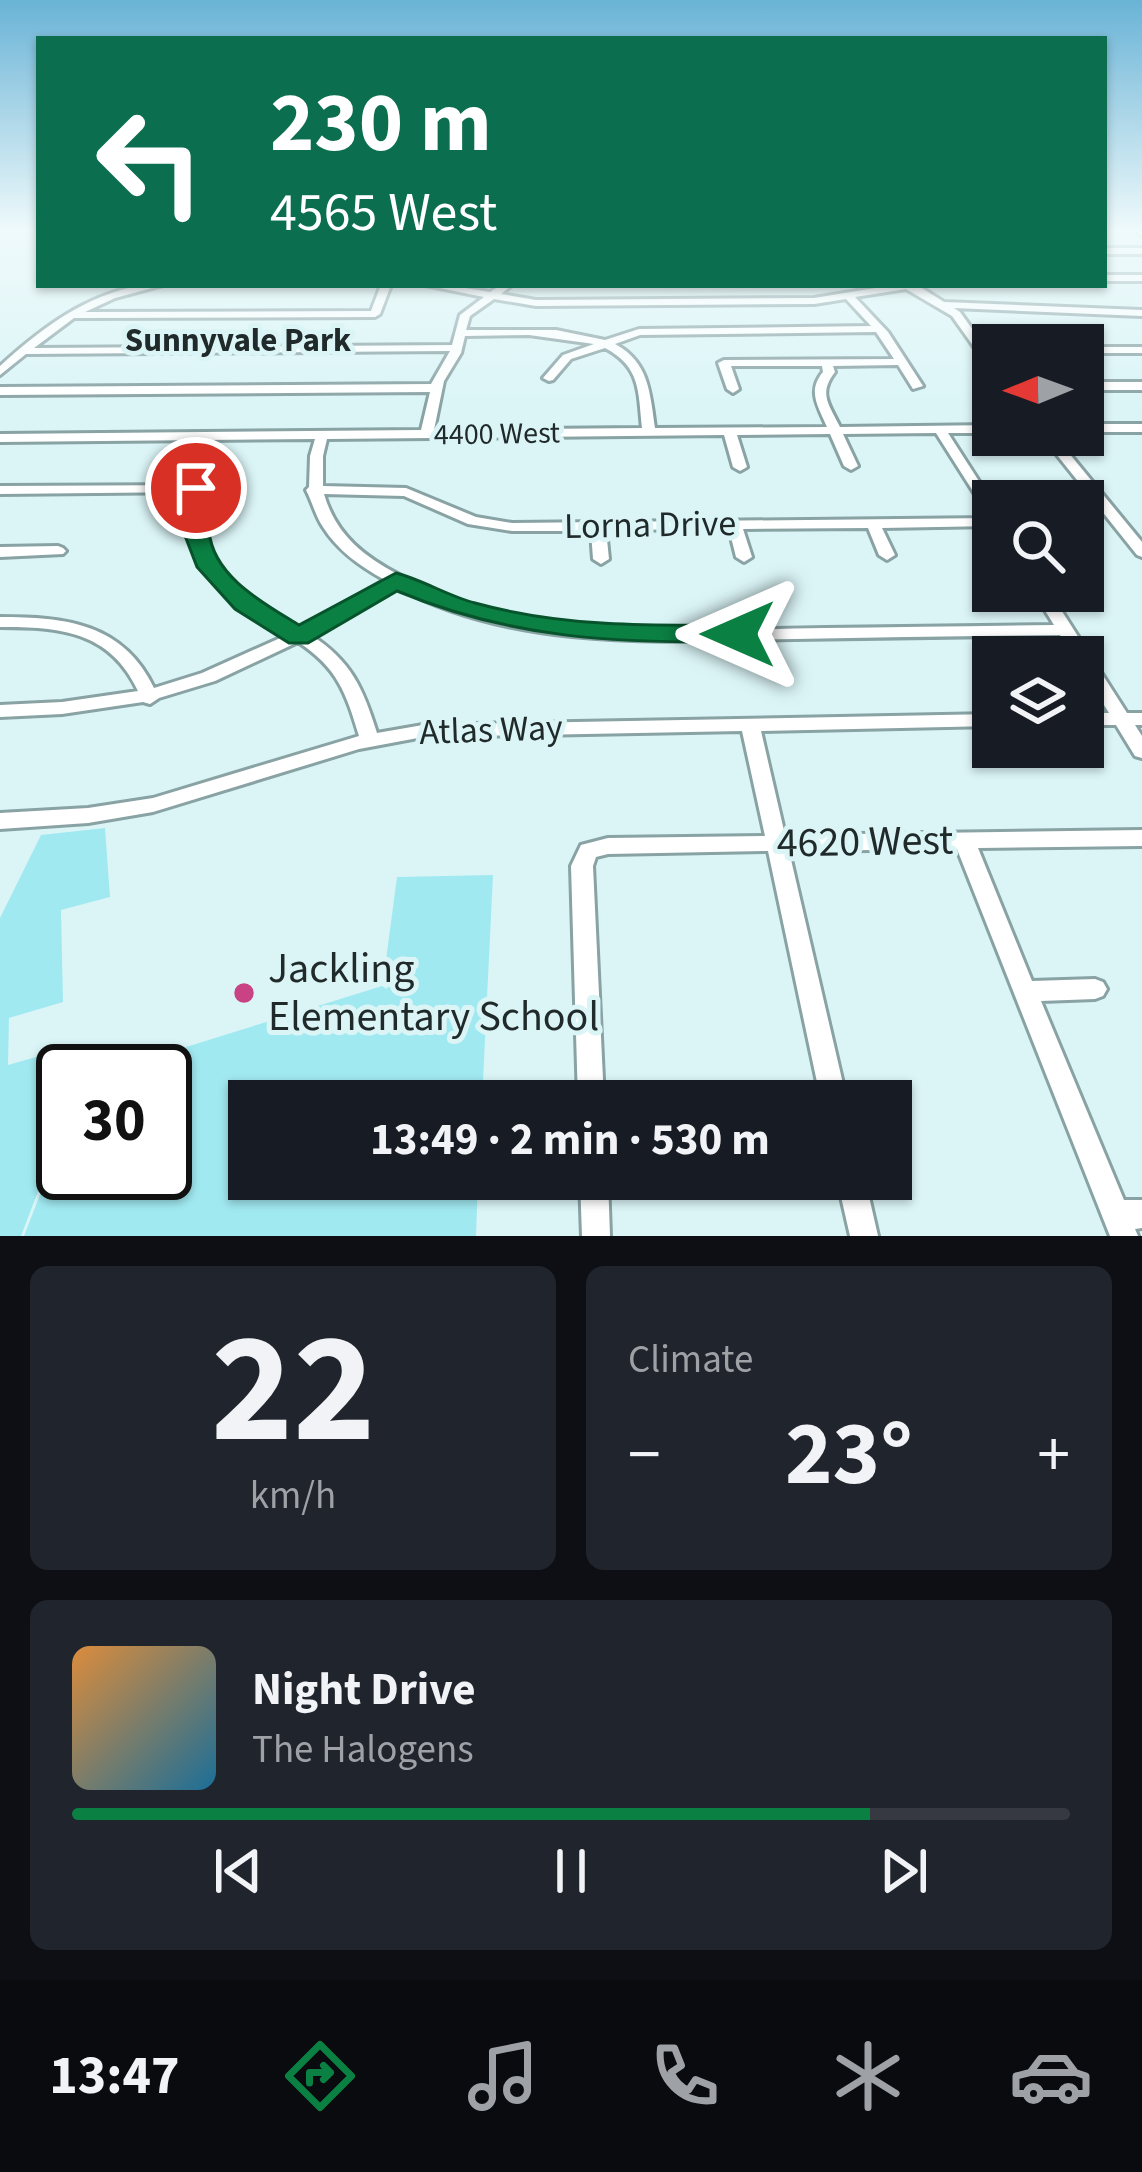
<!DOCTYPE html>
<meta charset="utf-8">
<style>
:root{--surface:#171b24;--page:#20242c;--text:#f1f3f6;--muted:#9ea1a6;--line:#363941;--accent:#0b8043}
body{margin:0;font-family:"Source Sans 3",sans-serif;background:var(--page);color:var(--text);height:100vh;display:flex;flex-direction:column;font-size:45px;white-space:nowrap}
*{box-sizing:border-box;margin:0}
p{font-size:39px;color:var(--muted)}
.icon{flex:none;width:66px;height:66px;fill:none;stroke:currentColor;stroke-width:2;stroke-linecap:round;stroke-linejoin:round}
.map{position:relative;height:1236px;overflow:hidden}
.panel{display:flex;flex-direction:column;gap:30px;padding:30px;background:#0d0f14;flex:1}
.panel>*{flex:none}
.hud{position:absolute;left:36px;top:36px;width:1071px;height:252px;border-radius:0px;box-shadow:0 3px 9px #0004;background:#0b6e4f;color:#fff;overflow:hidden}
.needle{width:78px;rotate:269deg}
.controls{position:absolute;left:972px;top:324px;display:grid;gap:24px}
.controls a{display:grid;place-items:center;width:132px;height:132px;border-radius:0px;background:var(--surface);box-shadow:0 3px 9px #0004;font-size:60px}
.speed{position:absolute;left:36px;top:1044px;display:flex;gap:24px;font-size:60px;font-weight:700;text-align:center}
.speed>*{display:grid;place-content:center;width:156px;height:156px;border-radius:50%;background:var(--surface);box-shadow:0 3px 9px #0004;line-height:1}
.speed .limit{border:6px solid #111;border-radius:18px;background:#fff;color:#111}
.pin{position:absolute;display:grid;place-items:center;width:102px;height:102px;color:#fff;margin:-51px;border:6px solid #fff;border-radius:50%;box-shadow:0 3px 12px #0007}
.me{position:absolute;width:132px;margin:-66px;rotate:270deg;stroke-linejoin:round;filter:drop-shadow(0 0 9px #0008)}
.turn{display:flex;align-items:center;gap:42px;height:252px;padding:0 36px;font-size:54px}
.turn .icon{width:156px;height:156px;stroke-width:2.5}
.turn b{display:block;font-size:84px;line-height:102px}
.big{font-size:90px;font-weight:700;line-height:1.1}
.panel .widget{flex:1;display:flex;flex-direction:column;justify-content:center;gap:18px;min-width:0;padding:0 42px;border-radius:18px;background:var(--page)}
.panel .dial{align-items:center;gap:0}
.dial b{font-size:156px;line-height:1}
.song{display:flex;align-items:center;gap:36px}
.cover{width:144px;height:144px;border-radius:18px;background:linear-gradient(135deg,hsl(30 70% 55%),hsl(200 70% 35%))}
.played{height:12px;border-radius:6px;background:linear-gradient(90deg,var(--accent) 80%,var(--line) 80%)}
.keys{display:flex;justify-content:space-around;direction:ltr}
.heat{display:flex;justify-content:space-between;align-items:center;font-size:66px;direction:ltr}
.panel .tiles{flex:1;display:grid;gap:30px;grid-template-columns:1fr 1fr}
.widget:last-child{grid-column:span 2}
.trip{position:absolute;left:228px;top:1080px;width:684px;height:120px;border-radius:0px;background:var(--surface);box-shadow:0 3px 9px #0004;font-weight:700;line-height:120px;text-align:center}
.dock{display:flex;height:192px;justify-content:space-around;align-items:center;background:#090b0e;color:var(--muted)}
.dock .icon{width:84px;height:84px}
.dock .active{color:var(--accent)}
.dock b{font-size:54px;color:var(--text)}
.map>svg:first-child{display:block}
.green{fill:#a1e9f1}
.lines{fill:none;stroke-linecap:round;stroke-linejoin:round}
.minor-casing{stroke:#89a2a4;stroke-width:6}
.minor{fill:#fff;fill-rule:evenodd}
.route{fill:#0b8043;stroke:#07532c;stroke-width:3}
.poi-dot{fill:#c94384;stroke:#dbf5f7;stroke-width:4.5}
.labels{text-anchor:middle;dominant-baseline:central;stroke-width:10;stroke-linejoin:round;paint-order:stroke}
.far-street-label{font-size:30px;fill:#212a2b;stroke:#dbf5f7}
.far-neighbourhood-label{font-size:33px;font-weight:bold;fill:#212a2b;stroke:#dbf5f7}
.street-label{font-size:36px;fill:#212a2b;stroke:#dbf5f7}
.near-street-label{font-size:42px;fill:#212a2b;stroke:#dbf5f7}
.near-poi-label{font-size:42px;fill:#212a2b;stroke:#dbf5f7;text-anchor:start}
</style>
<div class="map">
<svg width="1142" height="1236" viewBox="0 0 1142 1236">
<rect width="100%" height="100%" fill="#dbf5f7"/>
<!-- green -->
<g class="green">
<path d="M 105,828 L 110,897 L 61,910 L 63,1002 L 9,1018 L 8,1065 L 64,1049 L 63,1126 L 21,1236 L 0,1236 L 0,918 L 41,835 Z"/>
<path d="M 493,875 L 482,1101 L 249,1101 L 249,1179 L 478,1179 L 476,1236 L 24,1236 L 63,1135 L 63,1173 L 165,1173 L 165,1071 L 109,1071 L 382,986 L 387,989 L 388,982 L 383,982 L 397,877 Z"/>
</g>
<g class="lines">
<!-- minor casing -->
<g class="minor-casing">
<g id="minor">
<path d="M 1137,232 L 1142,232 L 1142,236 Z"/>
<rect x="1104" y="248" width="38" height="6"/>
<rect x="1104" y="275" width="38" height="6"/>
<path d="M 142,285 L 163,285 L 115,298 L 85,312 L 371,311 L 381,285 L 391,285 L 380,314 L 375,317 L 74,318 L 34,348 L 452,345 L 460,315 L 484,297 L 425,285 L 447,285 L 490,292 L 501,285 L 512,285 L 501,294 L 536,300 L 814,298 L 894,285 L 917,285 L 944,302 L 1142,310 L 1142,316 L 954,308 L 960,312 L 993,358 L 993,369 L 989,368 L 952,316 L 906,289 L 855,297 L 888,332 L 923,386 L 913,389 L 898,365 L 833,366 L 835,372 C 818,394 829,404 840,427 L 993,425 L 993,433 L 948,433 L 993,503 L 993,526 L 882,528 L 895,555 L 887,560 L 879,555 L 868,528 L 743,529 L 752,557 L 744,562 L 736,557 L 729,529 L 606,530 L 609,559 L 601,564 L 593,559 L 591,531 L 512,531 L 468,524 L 404,496 L 324,494 C 336,536 366,558 403,577 C 532,645 685,630 825,628 C 902,627 978,626 1054,625 L 1033,591 L 1049,591 L 1127,713 L 1142,713 L 1142,725 L 1135,725 L 1142,736 L 1142,758 L 1135,756 L 1116,725 L 1083,725 L 1083,713 L 1109,713 L 1083,672 L 1083,657 L 1074,657 L 1060,635 C 972,636 883,637 794,639 C 662,641 517,651 397,587 L 311,635 C 351,661 363,688 377,733 L 423,725 L 993,714 L 993,726 L 761,731 L 785,835 L 1142,830 L 1142,846 L 978,848 L 1032,981 L 1095,979 L 1103,982 L 1107,989 L 1103,996 L 1095,999 L 1041,1001 L 1124,1200 L 1142,1200 L 1142,1228 L 1135,1229 L 1138,1236 L 1110,1236 L 957,849 L 789,851 L 847,1101 L 821,1101 L 768,851 L 608,854 L 596,857 L 593,866 L 604,1101 L 578,1101 L 571,866 L 581,845 L 608,838 L 765,836 L 742,731 L 423,737 L 359,749 L 153,812 L 88,823 L 0,829 L 0,813 L 88,808 L 153,798 L 359,736 C 346,693 338,668 298,642 L 215,681 L 159,698 L 150,704 L 143,702 L 62,714 L 0,717 L 0,705 L 62,702 L 138,691 C 110,631 60,627 0,627 L 0,617 C 65,617 123,623 154,688 L 202,673 L 287,635 C 247,609 195,584 189,531 C 188,518 193,504 193,492 L 0,494 L 0,486 L 202,485 L 208,493 C 206,505 203,519 204,531 C 210,581 261,604 300,628 L 385,580 C 361,567 338,551 323,527 C 315,515 312,501 306,490 L 309,487 L 310,456 L 315,439 L 0,442 L 0,434 L 421,430 L 430,392 L 0,395 L 0,387 L 431,384 L 450,351 L 26,354 L 0,375 L 0,366 C 43,327 84,296 142,285 ZM 494,299 L 536,306 L 814,304 L 846,299 L 871,326 L 639,329 L 605,340 L 556,330 L 466,330 L 470,316 ZM 876,332 L 894,359 L 724,360 L 718,363 L 727,389 L 733,393 L 739,389 L 731,366 L 822,366 L 823,372 C 807,391 818,406 827,427 L 655,428 C 650,393 649,362 615,344 L 640,335 ZM 529,335 L 594,344 L 563,355 L 543,378 L 549,381 L 553,380 L 571,359 L 605,348 C 641,367 638,391 642,428 L 434,430 L 444,381 L 461,353 L 465,336 ZM 936,433 L 990,518 L 512,523 L 476,517 L 406,488 L 323,486 L 323,456 L 327,439 L 724,435 L 733,467 L 740,471 L 747,467 L 737,435 L 830,434 L 844,466 L 851,470 L 858,466 L 843,434 Z"/>
<rect x="1083" y="347" width="59" height="6"/>
<rect x="1083" y="382" width="59" height="8"/>
<rect x="1083" y="424" width="59" height="8"/>
<path d="M 1041,435 L 1054,435 L 1142,542 L 1142,557 L 1137,555 Z"/>
<path d="M 58,546 L 63,548 L 66,551 L 63,554 L 0,557 L 0,547 Z"/>
<path d="M 580,1179 L 608,1179 L 610,1236 L 582,1236 Z"/>
<path d="M 837,1179 L 865,1179 L 878,1236 L 850,1236 Z"/>
</g>
</g>
<!-- minor -->
<use href="#minor" class="minor"/>
</g>
<!-- sky -->
<linearGradient id="sky" x2="0" y2="1"><stop stop-color="#69b3d6"/><stop offset="0.57" stop-color="#effafb"/><stop offset="1" stop-color="#effafb" stop-opacity="0"/></linearGradient>
<rect width="1142" height="405" fill="url(#sky)"/>
<!-- route -->
<path class="route" d="M 196,482 L 213,493 C 211,505 207,520 209,531 C 213,577 265,604 299,625 L 396,573 C 423,580 448,596 475,603 C 562,627 649,626 738,625 L 752,634 L 738,642 C 614,643 513,639 397,591 L 308,643 L 289,643 L 235,609 L 197,567 L 184,533 L 189,494 L 185,488 Z"/>
<!-- markers -->
<circle class="poi-dot" cx="244" cy="993" r="12"/>
<g class="labels">
<!-- far-street labels -->
<g class="far-street-label">
<text transform="translate(497 434) rotate(-1)">4400 West</text>
</g>
<!-- far-neighbourhood labels -->
<g class="far-neighbourhood-label">
<text x="238" y="340">Sunnyvale Park</text>
</g>
<!-- street labels -->
<g class="street-label">
<text transform="translate(650 525) rotate(-1)">Lorna Drive</text>
<text transform="translate(491 730) rotate(-2)">Atlas Way</text>
</g>
<!-- near-street labels -->
<g class="near-street-label">
<text transform="translate(865 842) rotate(-1)">4620 West</text>
</g>
<!-- near-poi labels -->
<g class="near-poi-label">
<text x="268" y="969">Jackling<tspan x="268" dy="48">Elementary School</tspan></text>
</g>
</g>
</svg>
<div class="controls">
<a><svg class="needle" viewBox="-14 -14 28 28"><path d="M0-13l5 13h-10z" fill="#e53935"/><path d="M0 13l5-13h-10z" fill="#9ea1a6"/></svg></a>
<a><svg class="icon" aria-label="search" viewBox="0 0 24 24"><circle cx="10" cy="10" r="6"/><path d="M15 15l6 6"/></svg></a>
<a><svg class="icon" aria-label="layers" viewBox="0 0 24 24"><path d="M12 4l9 5-9 5-9-5zM3 14l9 5 9-5"/></svg></a>
</div>
<div class="speed"><div class="limit">30</div></div>
<div class="pin" style="left:196px;top:488px;background:#d93025"><svg class="icon" aria-label="arrive" viewBox="0 0 24 24"><path d="M6 21V4h12l-3 4 3 4H6"/></svg></div>
<svg class="me" style="left:738px;top:634px" viewBox="-20 -20 40 40"><path d="M0-17L14 15 0 8-14 15z" fill="#0b8043" stroke="#fff" stroke-width="4"/></svg>
<div class="trip">13:49 · 2 min · 530 m</div>
<div class="hud">
<div class="turn"><svg class="icon" aria-label="left" viewBox="0 0 24 24"><path d="M17 20v-9H6M10 6l-5 5 5 5"/></svg><div><b>230 m</b>4565 West</div></div>
</div>
</div>
<section class="panel">
<div class="tiles">
<div class="widget dial"><b>22</b><p>km/h</p></div>
<div class="widget"><p>Climate</p>
<div class="heat"><a>−</a><b class="big">23°</b><a>+</a></div>
</div>
<div class="widget">
<div class="song"><i class="cover"></i><div><b>Night Drive</b><p>The Halogens</p></div></div>
<div class="played"></div>
<div class="keys"><svg class="icon" aria-label="previous" viewBox="0 0 24 24"><path d="M18 5L8 12l10 7zM5 5v14"/></svg><svg class="icon" aria-label="pause" viewBox="0 0 24 24"><path d="M8 5v14M16 5v14"/></svg><svg class="icon" aria-label="next" viewBox="0 0 24 24"><path d="M6 5l10 7-10 7zM19 5v14"/></svg></div>
</div>
</div>
</section>
<nav class="dock">
<b>13:47</b>
<svg class="icon active" aria-label="directions" viewBox="0 0 24 24"><path d="M12 3l9 9-9 9-9-9zM9 14v-3h6M13 9l2 2-2 2"/></svg>
<svg class="icon" aria-label="music" viewBox="0 0 24 24"><path d="M9 18V5l10-2v13"/><circle cx="6" cy="18" r="3"/><circle cx="16" cy="16" r="3"/></svg>
<svg class="icon" aria-label="phone" viewBox="0 0 24 24"><path d="M5 4h4l2 5-3 2q2 4 5 5l2-3 5 2v4C11 20 4 13 5 4z"/></svg>
<svg class="icon" aria-label="climate" viewBox="0 0 24 24"><path d="M12 3v18M4 7l16 10M4 17L20 7"/></svg>
<svg class="icon" aria-label="car" viewBox="0 0 24 24"><path d="M5 17H2v-5l4-1 3-4h7l3 4 3 1v5h-3M9 17h6M6 11h13"/><circle cx="7" cy="17" r="2"/><circle cx="17" cy="17" r="2"/></svg>
</nav>
